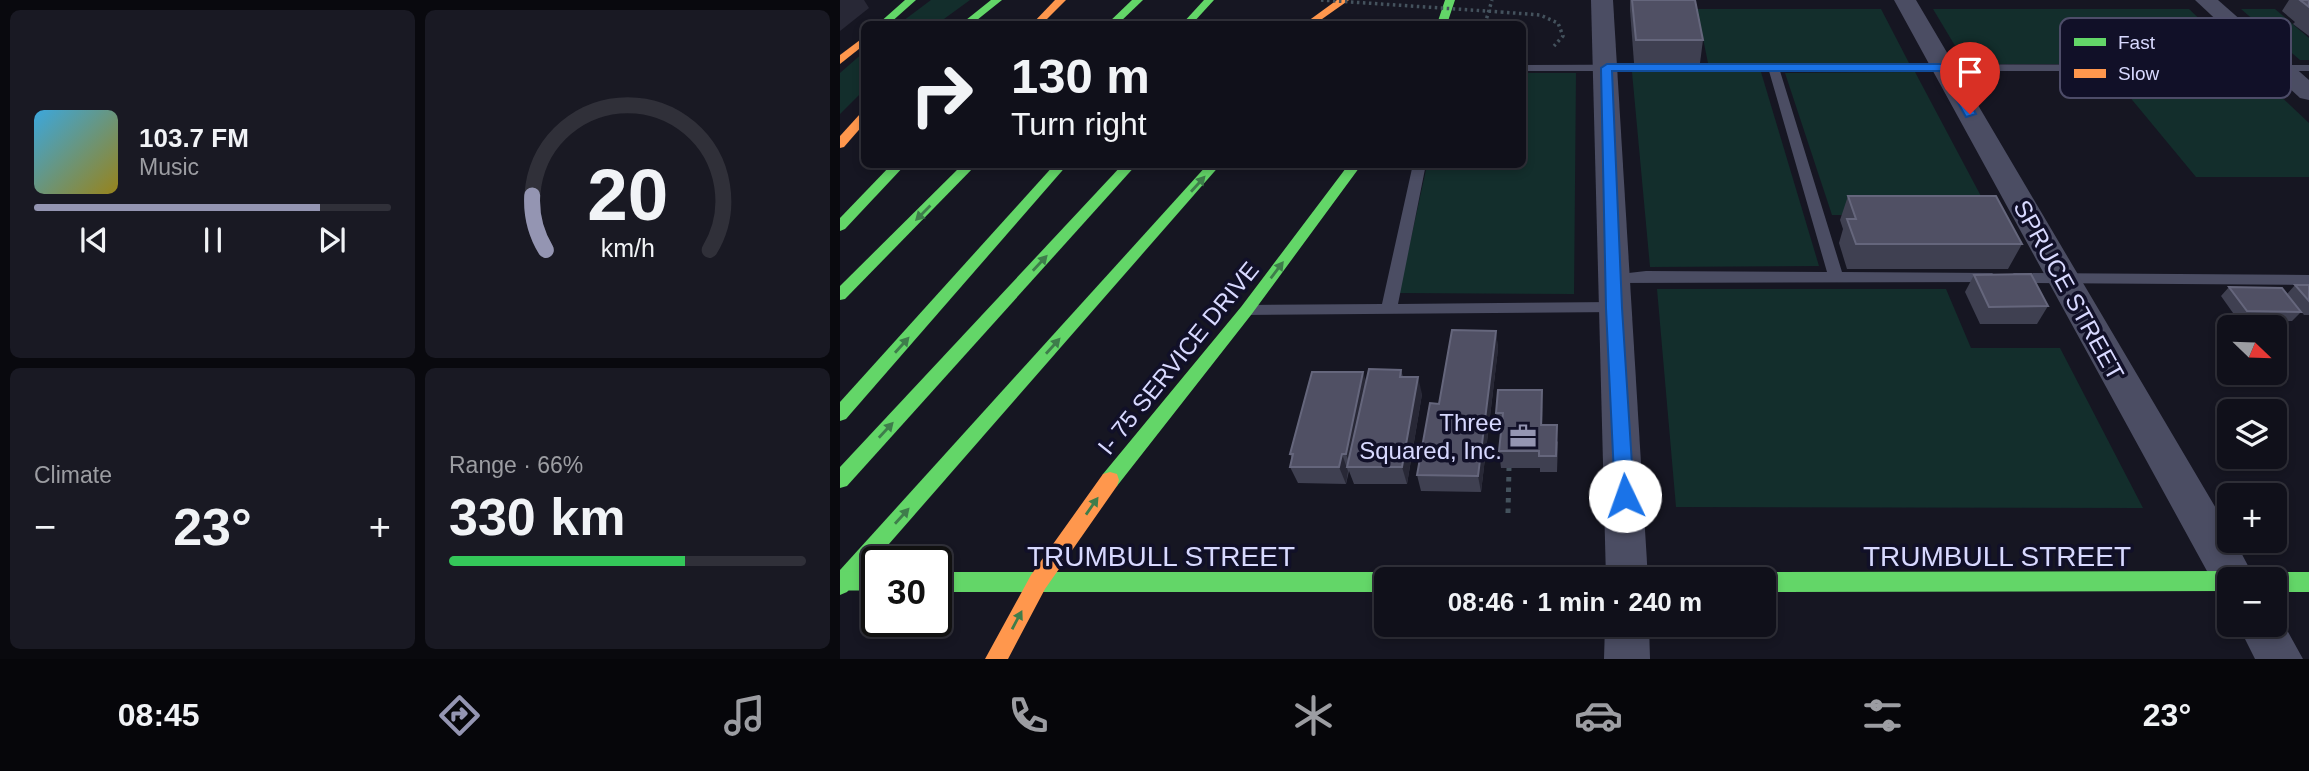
<!DOCTYPE html>
<meta charset="utf-8">
<style>
:root{--surface:#10101a;--page:#191923;--text:#f1f3f6;--muted:#9c9da2;--line:#303039;--accent:#9495b2}
body{margin:0;font-family:Arial,sans-serif;background:var(--page);color:var(--text);height:100vh;display:flex;flex-direction:column;font-size:26px;white-space:nowrap}
*{box-sizing:border-box;margin:0}
p{font-size:23px;color:var(--muted)}
.icon{flex:none;width:38px;height:38px;fill:none;stroke:currentColor;stroke-width:2;stroke-linecap:round;stroke-linejoin:round}
.map{position:relative;flex:1;overflow:hidden}
.drawer{display:flex;flex-direction:column;gap:10px;padding:10px;background:#09090e;width:840px}
.drawer>*{flex:none}
.top-card{position:absolute;left:21px;top:21px;width:665px;height:147px;border-radius:10px;box-shadow:0 4px 10px #0003,0 0 0 2px var(--line);background:#10101a;color:var(--text);overflow:hidden}
.needle{width:46px;rotate:113deg}
.tools{position:absolute;left:1377px;top:315px;display:grid;gap:14px}
.tools a{display:grid;place-items:center;width:70px;height:70px;border-radius:10px;background:var(--surface);box-shadow:0 4px 10px #0003,0 0 0 2px var(--line);font-size:35px}
.speed{position:absolute;left:21px;top:546px;display:flex;gap:14px;font-size:35px;font-weight:700;text-align:center}
.speed>*{display:grid;place-content:center;width:91px;height:91px;border-radius:50%;background:var(--surface);box-shadow:0 4px 10px #0003,0 0 0 2px var(--line);line-height:1}
.speed .limit{border:4px solid #111;border-radius:10px;background:#fff;color:#111}
.pin{position:absolute;display:grid;place-items:center;width:60px;height:60px;color:#fff;margin:-72px -30px;border-radius:50% 50% 50% 0;rotate:-45deg;box-shadow:0 0 7px #0007}
.pin .icon{rotate:45deg}
.me{position:absolute;width:77px;margin:-38px;rotate:357deg;stroke-linejoin:round;filter:drop-shadow(0 0 5px #0008)}
.turn{display:flex;align-items:center;gap:24px;height:147px;padding:0 35px;font-size:32px}
.turn .icon{width:91px;height:91px;stroke-width:2.5}
.turn b{display:block;font-size:49px;line-height:60px}
.big{font-size:52px;font-weight:700;line-height:1.1}
.drawer .tile{flex:1;display:flex;flex-direction:column;justify-content:center;gap:10px;min-width:0;padding:0 24px;border-radius:10px;background:var(--page)}
.drawer .dial{align-items:center;gap:0}
.dial svg{height:182px;overflow:visible;fill:none;stroke:var(--line);stroke-width:7;stroke-linecap:round;text-anchor:middle}
.dial text{fill:var(--text);stroke:none}
.song{display:flex;align-items:center;gap:21px}
.cover{width:84px;height:84px;border-radius:10px;background:linear-gradient(135deg,hsl(200 70% 55%),hsl(50 70% 35%))}
.played{height:7px;border-radius:4px;background:linear-gradient(90deg,var(--accent) 80%,var(--line) 80%)}
.keys{display:flex;justify-content:space-around;direction:ltr}
.heat{display:flex;justify-content:space-between;align-items:center;font-size:38px;direction:ltr}
.charge{height:10px;border-radius:5px;background:linear-gradient(90deg,#34c759 66%,var(--line) 0)}
.drawer .tiles{flex:1;display:grid;gap:10px;grid-template-columns:repeat(2,1fr)}
.trip{position:absolute;left:534px;top:567px;width:402px;height:70px;border-radius:10px;background:var(--surface);box-shadow:0 4px 10px #0003,0 0 0 2px var(--line);font-weight:700;line-height:70px;text-align:center}
.dock{display:flex;height:112px;justify-content:space-around;align-items:center;background:#06060a;color:var(--muted)}
.dock .icon{width:49px;height:49px}
.dock .on{color:var(--accent)}
.dock b{font-size:32px;color:var(--text)}
main{display:flex;flex:1;min-height:0}
.map>svg:first-child{display:block}
.green{fill:#132e2c}
.lines{fill:none;stroke-linecap:round;stroke-linejoin:round}
.path-far1{stroke:#44525d;stroke-width:3.5;stroke-dasharray:2.5 3.5;stroke-linecap:butt}
.path{stroke:#44525d;stroke-width:5;stroke-dasharray:4.5 6;stroke-linecap:butt}
.lane{fill:#4b4d63;fill-rule:evenodd}
.street{fill:#4b4d63;fill-rule:evenodd}
.fast{fill:#63d668;fill-rule:evenodd}
.slow{fill:#ff974d;fill-rule:evenodd}
.path-bridge{stroke:#44525d;stroke-width:3.5;stroke-dasharray:2.5 3.5;stroke-linecap:butt}
.fast-bridge{stroke:#63d668;stroke-width:19}
.wall{fill:#3f4051}
.shaded-wall{fill:#282836}
.building{fill:#505064;stroke:#65667c;stroke-width:2}
.oneway{fill:#3e7d4b}
.route{fill:#1a73e8;stroke:#114b97;stroke-width:2}
.labels{text-anchor:middle;dominant-baseline:central;stroke-width:7;stroke-linejoin:round;paint-order:stroke}
.street-label{font-size:24px;fill:#d8d9ff;stroke:#111028}
.poi-label{font-size:24px;fill:#d8d9ff;stroke:#111028;text-anchor:end}
.near-street-label{font-size:28px;fill:#d8d9ff;stroke:#111028}
.key{fill:#111028;stroke:#4d4c68;stroke-width:2}
.key-label{font-size:19px;fill:#d8d9ff}
</style>
<main>
<section class="drawer">
<div class="tiles">
<div class="tile">
<div class="song"><i class="cover"></i><div><b>103.7 FM</b><p>Music</p></div></div>
<div class="played"></div>
<div class="keys"><svg class="icon" aria-label="previous" viewBox="0 0 24 24"><path d="M18 5L8 12l10 7zM5 5v14"/></svg><svg class="icon" aria-label="pause" viewBox="0 0 24 24"><path d="M8 5v14M16 5v14"/></svg><svg class="icon" aria-label="next" viewBox="0 0 24 24"><path d="M6 5l10 7-10 7zM19 5v14"/></svg></div>
</div>
<div class="tile dial"><svg viewBox="0 0 100 80">
<path d="M14 69A42 42 0 1 1 86 69"/>
<path d="M14 69A42 42 0 0 1 8 45" stroke="#9495b2"/>
<text x="50" y="56" font-size="32" font-weight="700">20</text>
<text x="50" y="72" font-size="11">km/h</text>
</svg></div>
<div class="tile"><p>Climate</p>
<div class="heat"><a>−</a><b class="big">23°</b><a>+</a></div>
</div>
<div class="tile"><p>Range · 66%</p><b class="big">330 km</b><div class="charge"></div></div>
</div>
</section>
<div class="map">
<svg width="1469" height="659" viewBox="0 0 1469 659">
<rect width="100%" height="100%" fill="#161622"/>
<!-- green -->
<g class="green">
<path d="M 91,0 L 130,0 L 97,24 L 59,24 Z"/>
<path d="M 857,9 L 1041,9 L 1069,63 L 868,63 Z"/>
<path d="M 1093,9 L 1349,9 L 1407,64 L 1126,64 Z"/>
<path d="M 1401,9 L 1435,9 L 1469,38 L 1469,60 L 1460,60 Z"/>
<path d="M 24,52 L 24,90 L 0,114 L 0,73 Z"/>
<path d="M 792,72 L 921,72 L 979,266 L 810,267 Z"/>
<path d="M 1075,72 L 1151,215 L 992,215 L 945,73 Z"/>
<path d="M 1269,72 L 1415,72 L 1469,123 L 1469,177 L 1356,177 Z"/>
<path d="M 683,73 L 736,73 L 734,294 L 559,293 L 587,165 L 682,164 Z"/>
<path d="M 817,289 L 1106,289 L 1131,348 L 1220,348 L 1303,508 L 836,507 Z"/>
</g>
<g class="lines">
<!-- path-far1 -->
<g class="path-far1">
<path d="M 661,12 L 700,15 L 718,23 L 723,36 L 714,46"/>
<path d="M 645,24 L 652,0"/>
</g>
<!-- path -->
<path class="path" d="M 668,513 L 669,468"/>
<!-- lane -->
<g class="lane">
<path d="M 933,64 L 1469,65 L 1469,71 L 940,71 L 1002,272 L 1152,273 L 1159,278 L 1157,282 L 771,283 L 769,279 L 771,275 L 806,271 L 987,272 L 929,71 L 682,71 L 682,65 Z"/>
<path d="M 573,164 L 586,164 L 558,304 L 774,302 L 779,304 L 782,308 L 779,312 L 401,315 L 398,311 L 406,305 L 542,304 Z"/>
<path d="M 1174,273 L 1469,275 L 1469,285 L 1174,283 L 1167,278 Z"/>
</g>
<!-- street -->
<g class="street">
<path d="M 751,0 L 773,0 L 808,579 L 766,579 Z"/>
<path d="M 1054,0 L 1076,0 L 1390,532 L 1390,541 L 1395,541 L 1415,579 L 1390,579 L 1390,597 L 1379,593 Z"/>
<path d="M 1355,0 L 1378,0 L 1469,80 L 1469,100 L 1460,98 Z"/>
<path d="M 1436,610 L 1463,659 L 1415,659 L 1398,625 L 1435,625 Z"/>
<path d="M 765,625 L 809,625 L 810,659 L 764,659 Z"/>
</g>
<!-- fast -->
<g class="fast">
<path d="M 65,0 L 76,0 L 49,24 L 38,24 Z"/>
<path d="M 151,0 L 162,0 L 132,24 L 121,24 Z"/>
<path d="M 292,0 L 303,0 L 278,24 L 267,24 Z"/>
<path d="M 364,0 L 374,0 L 352,24 L 342,24 Z"/>
<path d="M 605,0 L 615,0 L 607,24 L 597,24 Z"/>
<path d="M 52,164 L 66,164 L 5,229 L 0,231 L 0,218 Z"/>
<path d="M 123,164 L 137,164 L 5,299 L 0,300 L 0,286 Z"/>
<path d="M 215,164 L 228,164 L 6,419 L 0,421 L 0,402 Z"/>
<path d="M 283,164 L 297,164 L 7,486 L 0,488 L 0,467 Z"/>
<path d="M 368,164 L 381,164 L 7,592 L 0,595 L 0,570 Z"/>
<path d="M 509,164 L 522,164 L 411,315 L 277,486 L 270,488 L 263,486 L 261,480 L 263,474 L 401,307 Z"/>
<path d="M 1390,571 L 1397,574 L 1399,579 L 1390,579 L 1390,591 L 924,592 L 924,579 L 915,579 L 917,575 L 924,572 Z"/>
<path d="M 96,572 L 546,572 L 553,575 L 555,579 L 546,579 L 546,592 L 96,592 Z"/>
<path d="M 1435,572 L 1469,572 L 1469,592 L 1435,592 L 1435,579 L 1426,579 L 1428,575 Z"/>
</g>
<!-- slow -->
<g class="slow">
<path d="M 215,0 L 226,0 L 202,24 L 192,24 Z"/>
<path d="M 497,0 L 509,0 L 475,24 L 464,24 Z"/>
<path d="M 24,37 L 24,45 L 0,64 L 0,55 Z"/>
<path d="M 20,114 L 24,114 L 24,124 L 4,147 L 0,148 L 0,136 Z"/>
<path d="M 270,472 L 277,474 L 279,480 L 277,486 L 205,589 L 168,659 L 145,659 L 191,575 L 263,474 Z"/>
</g>
<!-- path-bridge -->
<path class="path-bridge" d="M 481,0 L 661,12"/>
<!-- fast-bridge -->
<path class="fast-bridge" d="M 0,581 L 37,581"/>
</g>
<!-- wall -->
<g class="wall">
<path d="M 790,0 L 855,0 L 863,40 L 860,63 L 794,63 L 790,10 Z"/>
<path d="M 1449,0 L 1469,0 L 1469,36 L 1453,24 L 1455,22 L 1442,11 Z"/>
<path d="M 1008,196 L 1182,244 L 1168,269 L 1007,269 L 999,243 L 1003,229 L 1000,220 Z"/>
<path d="M 1134,275 L 1208,306 L 1197,324 L 1140,324 L 1125,292 Z"/>
<path d="M 1455,285 L 1469,285 L 1469,315 L 1464,315 L 1447,294 L 1461,312 L 1452,321 L 1398,320 L 1381,296 L 1389,287 L 1447,294 Z"/>
<path d="M 656,331 L 658,349 L 641,492 L 581,491 L 577,475 L 599,404 Z"/>
<path d="M 561,370 L 563,377 L 582,394 L 567,484 L 514,484 L 509,471 L 506,484 L 458,483 L 450,467 L 452,459 L 450,454 L 526,382 Z"/>
<path d="M 703,407 L 702,425 L 718,442 L 717,472 L 700,472 L 700,468 L 661,468 L 659,451 L 661,430 L 658,430 L 656,413 Z"/>
</g>
<!-- shaded-wall -->
<g class="shaded-wall">
<path d="M 0,0 L 24,0 L 29,8 L 0,31 Z"/>
<path d="M 656,331 L 658,349 L 641,492 L 638,476 Z"/>
<path d="M 523,372 L 529,389 L 511,467 L 506,454 Z"/>
<path d="M 578,377 L 582,394 L 567,484 L 562,467 Z"/>
<path d="M 702,390 L 703,407 L 702,442 L 701,425 Z"/>
<path d="M 502,454 L 508,471 L 506,484 L 499,467 Z"/>
</g>
<!-- building -->
<g class="building">
<path d="M 792,0 L 855,0 L 863,40 L 796,40 Z"/>
<path d="M 1460,0 L 1469,0 L 1469,7 Z"/>
<path d="M 1008,196 L 1156,196 L 1182,244 L 1016,244 L 1007,219 L 1016,219 Z"/>
<path d="M 1191,274 L 1208,306 L 1149,307 L 1134,275 Z"/>
<path d="M 1455,285 L 1469,285 L 1469,301 Z"/>
<path d="M 1389,287 L 1442,288 L 1461,312 L 1407,311 Z"/>
<path d="M 612,330 L 656,331 L 638,476 L 577,475 L 590,403 L 599,404 Z"/>
<path d="M 529,369 L 561,370 L 560,377 L 578,377 L 562,467 L 507,467 Z"/>
<path d="M 472,372 L 523,372 L 506,454 L 502,454 L 499,467 L 450,467 L 453,454 L 450,454 Z"/>
<path d="M 658,390 L 702,390 L 701,425 L 717,425 L 716,456 L 699,456 L 699,451 L 659,451 L 663,413 L 656,413 Z"/>
</g>
<!-- one-way arrows -->
<defs><path id="oneway-solid" d="M-6-.8H1V-3.2L6.5 0L1 3.2V.8H-6Z" transform="scale(1.75)"/></defs>
<g class="oneway">
<use href="#oneway-solid" transform="translate(358 184) rotate(-48)"/>
<use href="#oneway-solid" transform="translate(83 213) rotate(135)"/>
<use href="#oneway-solid" transform="translate(200 263) rotate(-47)"/>
<use href="#oneway-solid" transform="translate(437 270) rotate(-53)"/>
<use href="#oneway-solid" transform="translate(62 345) rotate(-48)"/>
<use href="#oneway-solid" transform="translate(213 346) rotate(-48)"/>
<use href="#oneway-solid" transform="translate(46 430) rotate(-47)"/>
<use href="#oneway-solid" transform="translate(252 506) rotate(-55)"/>
<use href="#oneway-solid" transform="translate(62 516) rotate(-48)"/>
<use href="#oneway-solid" transform="translate(177 620) rotate(-62)"/>
</g>
<!-- route -->
<path class="route" d="M 767,64 L 1104,64 L 1110,68 L 1136,114 L 1126,117 L 1100,71 L 772,71 L 782,308 L 794,496 L 792,502 L 785,505 L 778,502 L 775,496 L 766,308 L 761,68 Z"/>
<!-- icons -->
<defs>
<g id="office-bare" transform="scale(2.1)"><path d="M-6-3h4V-5.5h4V-3h4V5H-6ZM-1-4.5V-3h2v-1.5ZM-6 0V1H6V0Z" fill="#9495b2" stroke="#111028" stroke-width="2.5" paint-order="stroke"/></g>
</defs>
<g fill-rule="evenodd">
<use href="#office-bare" x="683" y="436"/>
</g>
<g class="labels">
<!-- street labels -->
<g class="street-label">
<text transform="translate(1229 290) rotate(61)">SPRUCE STREET</text>
<text transform="translate(338 358) rotate(-51)">I- 75 SERVICE DRIVE</text>
</g>
<!-- poi labels -->
<g class="poi-label">
<text x="662" y="422">Three<tspan x="662" dy="28">Squared, Inc.</tspan></text>
</g>
<!-- near-street labels -->
<g class="near-street-label">
<text x="321" y="556">TRUMBULL STREET</text>
<text x="1157" y="556">TRUMBULL STREET</text>
</g>
</g>
<!-- legend -->
<rect x="1220" y="18" width="231" height="80" rx="10" class="key"/>
<rect x="1234" y="38" width="32" height="8" fill="#63d668"/>
<rect x="1234" y="69" width="32" height="9" fill="#ff974d"/>
<g class="key-label">
<text x="1278" y="49">Fast</text>
<text x="1278" y="80">Slow</text>
</g>
</svg>
<div class="tools">
<a><svg class="needle" viewBox="-14 -14 28 28"><path d="M0-13l5 13h-10z" fill="#e53935"/><path d="M0 13l5-13h-10z" fill="#9c9da2"/></svg></a>
<a><svg class="icon" aria-label="layers" viewBox="0 0 24 24"><path d="M12 4l9 5-9 5-9-5zM3 14l9 5 9-5"/></svg></a>
<a>+</a>
<a>−</a>
</div>
<div class="speed"><div class="limit">30</div></div>
<div class="pin" style="left:1130px;top:114px;background:#d93025"><svg class="icon" aria-label="arrive" viewBox="0 0 24 24"><path d="M6 21V4h12l-3 4 3 4H6"/></svg></div>
<svg class="me" style="left:785px;top:496px" viewBox="-20 -20 40 40"><circle r="19" fill="#fff"/><path d="M0-13L10 11 0 6-10 11z" fill="#1a73e8"/></svg>
<div class="trip">08:46 · 1 min · 240 m</div>
<div class="top-card">
<div class="turn"><svg class="icon" aria-label="right" viewBox="0 0 24 24"><path d="M7 20v-9h11M14 6l5 5-5 5"/></svg><div><b>130 m</b>Turn right</div></div>
</div>
</div>
</main>
<nav class="dock">
<b>08:45</b>
<svg class="icon on" aria-label="directions" viewBox="0 0 24 24"><path d="M12 3l9 9-9 9-9-9zM9 14v-3h6M13 9l2 2-2 2"/></svg>
<svg class="icon" aria-label="music" viewBox="0 0 24 24"><path d="M9 18V5l10-2v13"/><circle cx="6" cy="18" r="3"/><circle cx="16" cy="16" r="3"/></svg>
<svg class="icon" aria-label="phone" viewBox="0 0 24 24"><path d="M5 4h4l2 5-3 2q2 4 5 5l2-3 5 2v4C11 20 4 13 5 4z"/></svg>
<svg class="icon" aria-label="climate" viewBox="0 0 24 24"><path d="M12 3v18M4 7l16 10M4 17L20 7"/></svg>
<svg class="icon" aria-label="car" viewBox="0 0 24 24"><path d="M5 17H2v-5l4-1 3-4h7l3 4 3 1v5h-3M9 17h6M6 11h13"/><circle cx="7" cy="17" r="2"/><circle cx="17" cy="17" r="2"/></svg>
<svg class="icon" aria-label="filters" viewBox="0 0 24 24"><path d="M4 7h16M4 17h16"/><circle cx="9" cy="7" r="2"/><circle cx="15" cy="17" r="2"/></svg>
<b>23°</b>
</nav>
